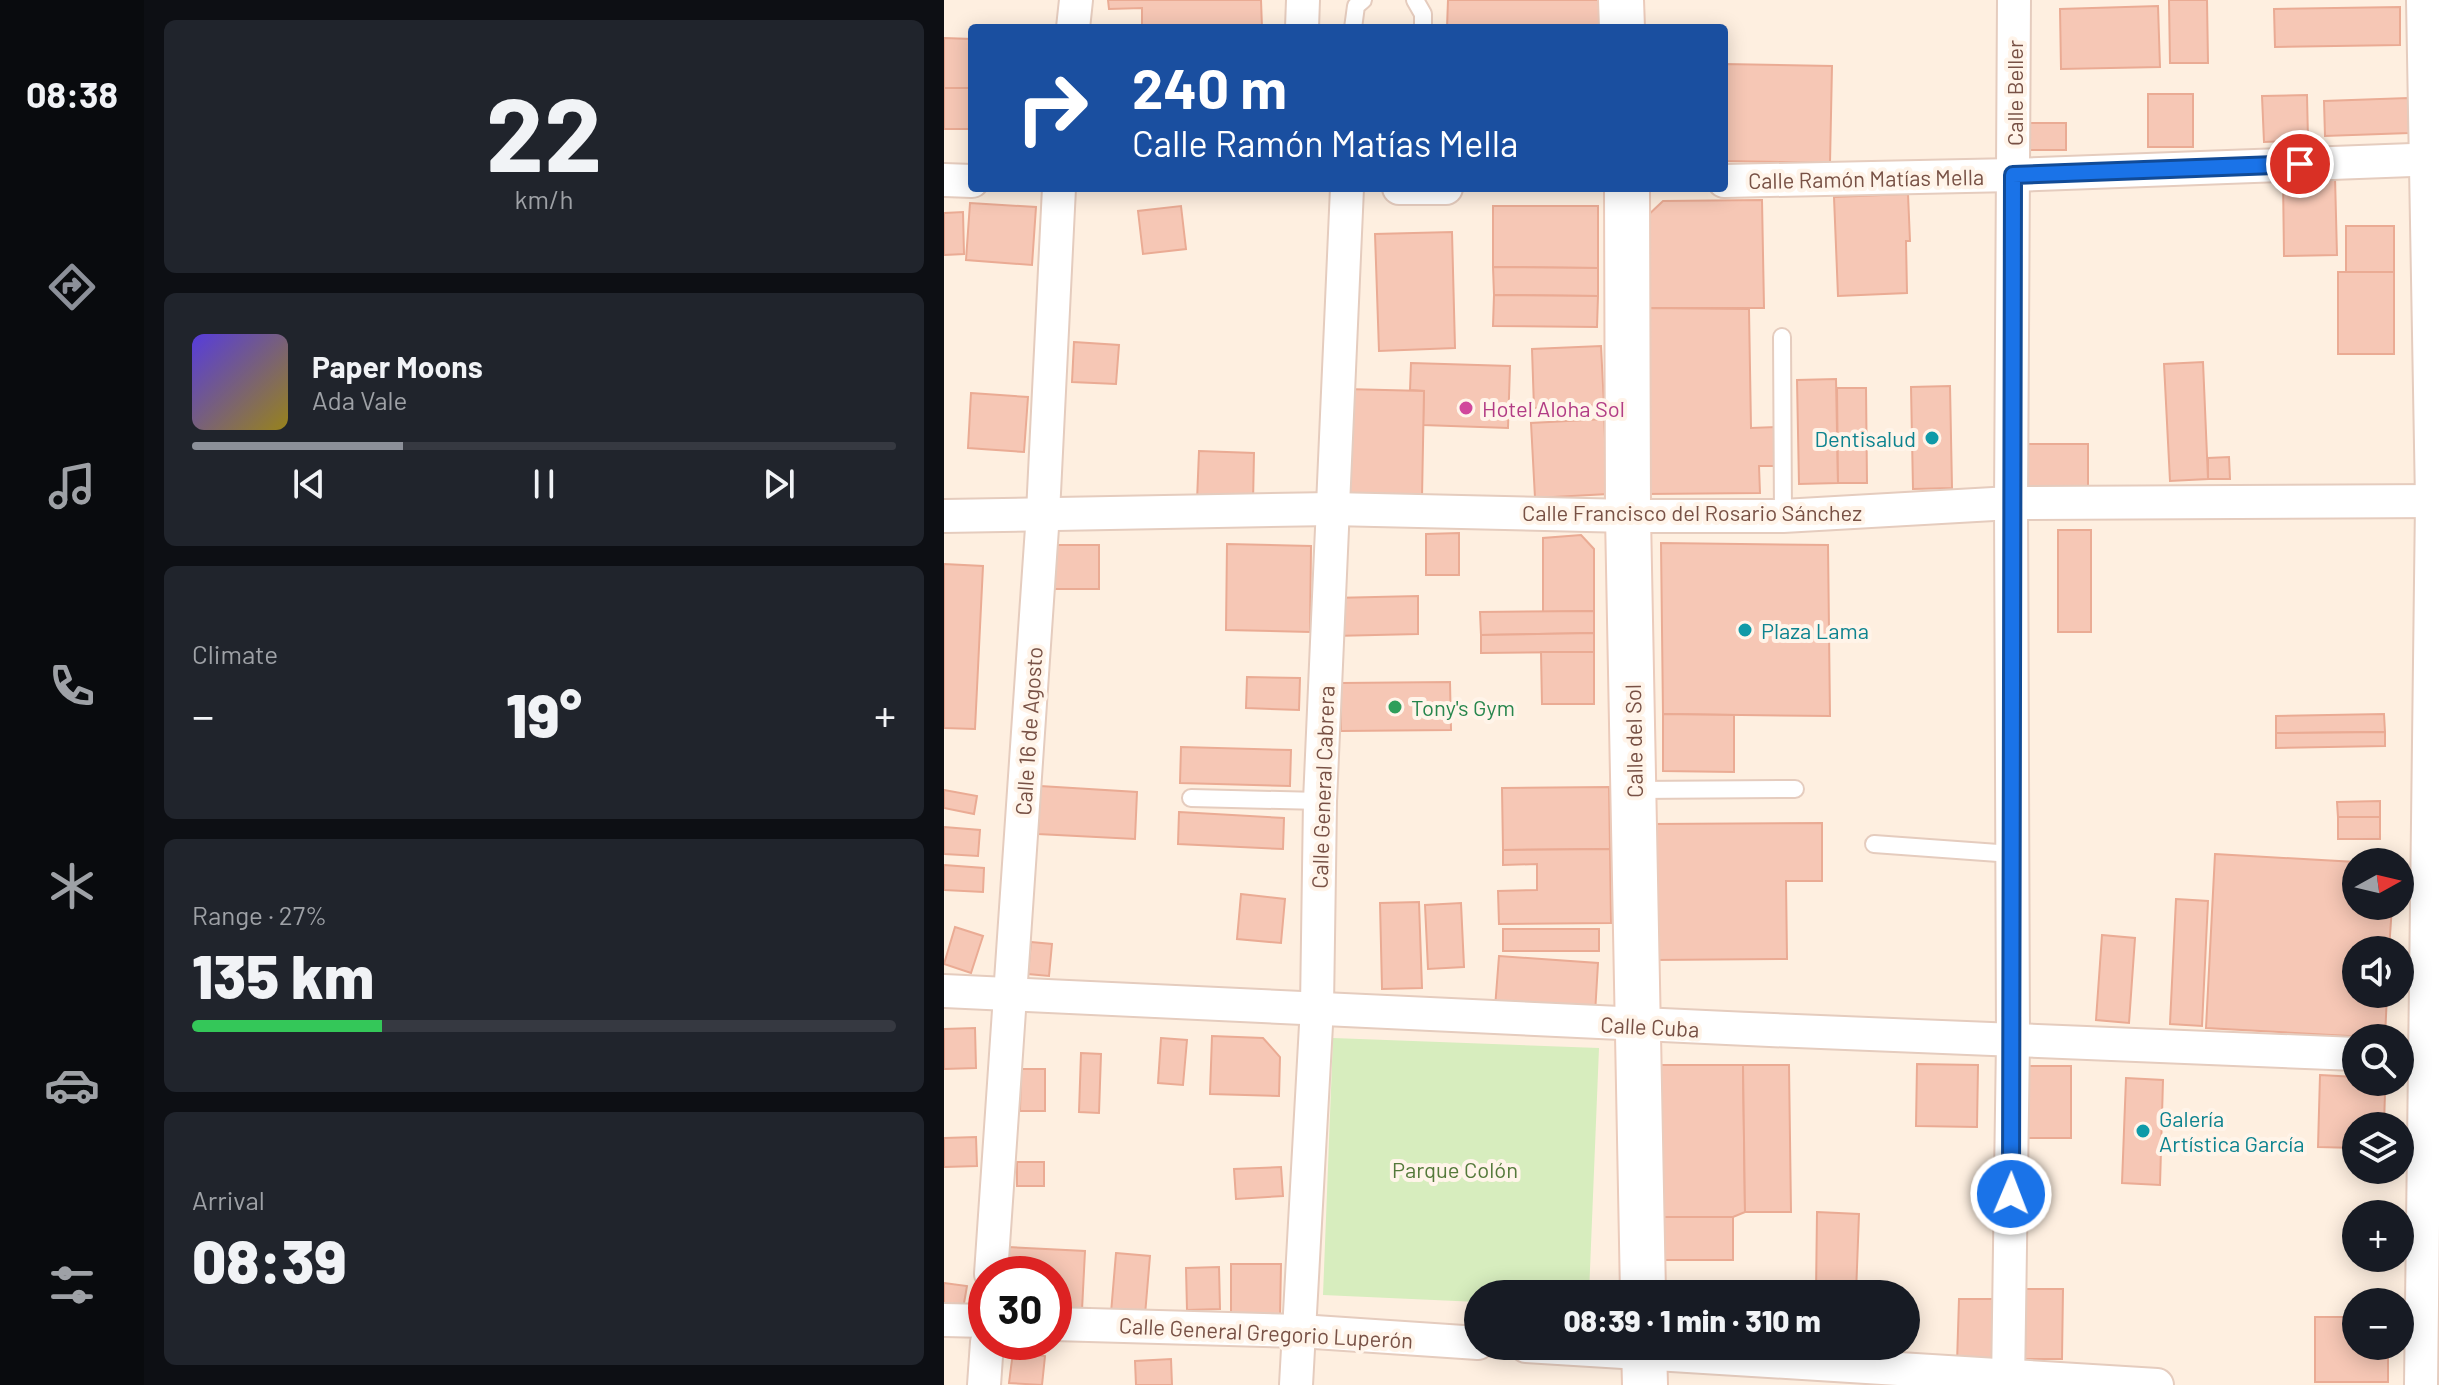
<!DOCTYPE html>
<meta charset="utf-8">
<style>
:root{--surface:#171b24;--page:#20242c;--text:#f1f3f6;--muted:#9ea1a6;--line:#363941;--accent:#8c9099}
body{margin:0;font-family:Barlow,sans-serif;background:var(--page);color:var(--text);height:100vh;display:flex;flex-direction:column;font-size:30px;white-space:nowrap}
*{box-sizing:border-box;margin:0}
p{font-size:26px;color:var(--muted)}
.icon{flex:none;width:44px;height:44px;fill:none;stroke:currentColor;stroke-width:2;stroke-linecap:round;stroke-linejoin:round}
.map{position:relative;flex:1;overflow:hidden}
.details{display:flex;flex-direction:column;gap:20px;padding:20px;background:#0d0f14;width:800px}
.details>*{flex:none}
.banner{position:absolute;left:24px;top:24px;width:760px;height:168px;border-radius:8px;box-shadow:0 4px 20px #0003;background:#1a4fa0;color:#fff;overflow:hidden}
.needle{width:52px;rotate:82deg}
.tools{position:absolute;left:1398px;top:848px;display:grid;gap:16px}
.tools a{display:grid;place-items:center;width:72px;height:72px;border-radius:50%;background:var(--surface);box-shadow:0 4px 20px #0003;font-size:40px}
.speed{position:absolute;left:24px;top:1256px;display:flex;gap:16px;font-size:40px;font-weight:700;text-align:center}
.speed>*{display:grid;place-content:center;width:104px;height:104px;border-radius:50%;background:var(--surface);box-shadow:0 4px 20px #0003;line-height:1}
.speed .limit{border:12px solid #d22;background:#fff;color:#111}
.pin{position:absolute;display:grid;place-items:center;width:68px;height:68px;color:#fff;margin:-34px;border:4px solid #fff;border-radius:50%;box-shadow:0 2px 8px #0007}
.me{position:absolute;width:88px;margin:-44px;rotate:1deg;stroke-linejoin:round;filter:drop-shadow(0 0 6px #0008)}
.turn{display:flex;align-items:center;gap:28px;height:168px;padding:0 32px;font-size:36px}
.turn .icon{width:104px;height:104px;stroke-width:2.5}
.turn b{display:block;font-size:56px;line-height:68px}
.big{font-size:60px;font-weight:800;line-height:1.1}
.details .tile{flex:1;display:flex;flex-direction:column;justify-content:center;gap:12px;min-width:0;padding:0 28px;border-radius:12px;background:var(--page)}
.details .dial{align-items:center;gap:0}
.dial b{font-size:104px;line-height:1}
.song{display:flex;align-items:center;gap:24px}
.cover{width:96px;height:96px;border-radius:12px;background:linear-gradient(135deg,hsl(250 70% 55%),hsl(50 70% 35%))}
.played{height:8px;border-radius:4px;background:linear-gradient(90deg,var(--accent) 30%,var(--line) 30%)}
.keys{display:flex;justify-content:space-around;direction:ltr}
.heat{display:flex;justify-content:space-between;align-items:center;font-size:44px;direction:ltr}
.charge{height:12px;border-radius:6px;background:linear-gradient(90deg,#34c759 27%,var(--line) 0)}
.trip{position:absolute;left:520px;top:1280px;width:456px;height:80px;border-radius:40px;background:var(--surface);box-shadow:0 4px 20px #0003;font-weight:800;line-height:80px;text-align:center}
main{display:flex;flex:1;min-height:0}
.tabs{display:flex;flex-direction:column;width:144px;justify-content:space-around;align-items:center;background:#090b0e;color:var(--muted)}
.tabs .icon{width:56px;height:56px}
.tabs .selected{color:var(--accent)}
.tabs b{font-size:36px;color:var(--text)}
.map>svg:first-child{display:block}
.green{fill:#d7edbe}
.building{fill:#f6c7b5;stroke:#eaab94;stroke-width:2}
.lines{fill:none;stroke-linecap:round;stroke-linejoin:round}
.lane-casing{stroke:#e5ccbe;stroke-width:20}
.street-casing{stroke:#e5ccbe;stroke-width:36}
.secondary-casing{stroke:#ebcbbb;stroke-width:48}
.lane{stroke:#fff;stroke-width:16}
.street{stroke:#fff;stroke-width:32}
.secondary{stroke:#fff;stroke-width:44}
.route-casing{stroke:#114b97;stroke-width:20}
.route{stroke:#1a73e8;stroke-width:14}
.hotel-dot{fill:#d1479c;stroke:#fff4e9;stroke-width:3}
.culture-dot{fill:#0f9aa8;stroke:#fff4e9;stroke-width:3}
.leisure-dot{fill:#2e9e5b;stroke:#fff4e9;stroke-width:3}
.labels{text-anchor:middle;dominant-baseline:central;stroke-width:8;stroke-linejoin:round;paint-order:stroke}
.street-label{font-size:22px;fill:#785145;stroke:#fff4e9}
.hotel-label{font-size:22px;fill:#b23c85;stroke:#fff4e9;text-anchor:start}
.culture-label{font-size:22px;fill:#0d838f;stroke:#fff4e9;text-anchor:start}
.leisure-label{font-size:22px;fill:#27864d;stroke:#fff4e9;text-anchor:start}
.park-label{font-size:22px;fill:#54793a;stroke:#fff4e9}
</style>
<main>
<nav class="tabs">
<b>08:38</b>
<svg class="icon selected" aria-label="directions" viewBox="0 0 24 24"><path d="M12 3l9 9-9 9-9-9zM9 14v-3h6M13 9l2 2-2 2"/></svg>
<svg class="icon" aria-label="music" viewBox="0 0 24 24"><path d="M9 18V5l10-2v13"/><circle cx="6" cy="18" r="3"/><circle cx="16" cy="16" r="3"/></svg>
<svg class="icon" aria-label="phone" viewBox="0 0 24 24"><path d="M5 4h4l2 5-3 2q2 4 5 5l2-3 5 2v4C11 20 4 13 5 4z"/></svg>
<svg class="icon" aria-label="climate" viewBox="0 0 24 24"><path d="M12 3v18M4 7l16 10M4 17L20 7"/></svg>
<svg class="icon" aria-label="car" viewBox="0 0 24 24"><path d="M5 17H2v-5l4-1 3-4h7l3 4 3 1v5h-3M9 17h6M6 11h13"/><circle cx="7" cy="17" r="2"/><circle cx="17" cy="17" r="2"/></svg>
<svg class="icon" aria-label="filters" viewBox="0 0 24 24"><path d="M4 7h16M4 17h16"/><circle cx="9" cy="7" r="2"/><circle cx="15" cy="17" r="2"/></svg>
</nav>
<section class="details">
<div class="tile dial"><b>22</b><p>km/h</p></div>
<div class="tile">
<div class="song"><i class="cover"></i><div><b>Paper Moons</b><p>Ada Vale</p></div></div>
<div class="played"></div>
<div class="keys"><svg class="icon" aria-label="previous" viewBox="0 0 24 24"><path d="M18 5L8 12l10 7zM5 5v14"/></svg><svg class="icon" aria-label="pause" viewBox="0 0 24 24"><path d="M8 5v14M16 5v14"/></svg><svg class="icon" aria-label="next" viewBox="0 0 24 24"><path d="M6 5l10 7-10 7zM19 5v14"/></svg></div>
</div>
<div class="tile"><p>Climate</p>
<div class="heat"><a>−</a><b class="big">19°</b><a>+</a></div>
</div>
<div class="tile"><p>Range · 27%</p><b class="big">135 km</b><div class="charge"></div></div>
<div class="tile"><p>Arrival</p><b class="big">08:39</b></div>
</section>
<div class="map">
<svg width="1495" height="1385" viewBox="0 0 1495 1385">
<rect width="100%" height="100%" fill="#feefe0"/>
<!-- green -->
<path class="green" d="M 389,1038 L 655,1048 L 645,1294 L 534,1294 L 534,1302 L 379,1295 Z"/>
<!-- building -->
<g class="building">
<path d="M 164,0 L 317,0 L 318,28 L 198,28 L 198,8 L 165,9 Z"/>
<path d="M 504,0 L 656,0 L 657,28 L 503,28 Z"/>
<path d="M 1225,0 L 1263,0 L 1264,63 L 1226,63 Z"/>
<path d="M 1214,6 L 1216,67 L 1117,69 L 1116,9 Z"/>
<path d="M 1456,7 L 1456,45 L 1331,47 L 1330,9 Z"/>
<path d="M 0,38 L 28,39 L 28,88 L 0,88 Z"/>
<path d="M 780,64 L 888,66 L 886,163 L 780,161 Z"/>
<rect x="0" y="88" width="28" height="41"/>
<rect x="1204" y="94" width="45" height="53"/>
<path d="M 1363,95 L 1364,140 L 1320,142 L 1318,96 Z"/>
<path d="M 1464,98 L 1465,133 L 1381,136 L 1380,101 Z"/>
<rect x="1082" y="123" width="40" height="27"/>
<path d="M 1391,177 L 1393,255 L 1340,256 L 1339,178 Z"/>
<path d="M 964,194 L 966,241 L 962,241 L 963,293 L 894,296 L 890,197 Z"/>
<path d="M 818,200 L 820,308 L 700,308 L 700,219 L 719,201 Z"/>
<path d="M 26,203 L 92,207 L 88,265 L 22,260 Z"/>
<path d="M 237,206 L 242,249 L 199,254 L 194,211 Z"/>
<path d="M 549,206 L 654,206 L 654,268 L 549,267 Z"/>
<path d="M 19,212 L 20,254 L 0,255 L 0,213 Z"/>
<rect x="1402" y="226" width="48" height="46"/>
<path d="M 508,232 L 511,348 L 435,351 L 431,234 Z"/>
<path d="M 549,267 L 654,268 L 654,296 L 550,295 Z"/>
<rect x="1394" y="272" width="56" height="82"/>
<path d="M 550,295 L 654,296 L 653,327 L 549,326 Z"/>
<path d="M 700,308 L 805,309 L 807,428 L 832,427 L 838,466 L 815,466 L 816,493 L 702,494 Z"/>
<path d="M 130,342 L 175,345 L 172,384 L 128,382 Z"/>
<path d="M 657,346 L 660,405 L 590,408 L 588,349 Z"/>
<path d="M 1259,362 L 1264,479 L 1226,481 L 1220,364 Z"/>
<path d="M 467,363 L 566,366 L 564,428 L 479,425 L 480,391 L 466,390 Z"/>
<path d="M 892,379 L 894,483 L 855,484 L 853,380 Z"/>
<path d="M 1006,386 L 1008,488 L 969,489 L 967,387 Z"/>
<path d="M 893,388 L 922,388 L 923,483 L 894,483 Z"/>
<path d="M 401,389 L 480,391 L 478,498 L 400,497 Z"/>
<path d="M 27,393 L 84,397 L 80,452 L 24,448 Z"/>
<path d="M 660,419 L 664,494 L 591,498 L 587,423 Z"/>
<rect x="1083" y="444" width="61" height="53"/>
<path d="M 255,451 L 310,453 L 309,503 L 253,501 Z"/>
<path d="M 1285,457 L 1286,479 L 1264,479 L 1264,458 Z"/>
<rect x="1114" y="530" width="33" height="102"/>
<path d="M 515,533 L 515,575 L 482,575 L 482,534 Z"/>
<path d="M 637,535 L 650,549 L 650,611 L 599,612 L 599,538 Z"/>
<path d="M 717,543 L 884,545 L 886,716 L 719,714 Z"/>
<path d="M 283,544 L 367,546 L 366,632 L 282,630 Z"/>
<rect x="106" y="545" width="49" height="44"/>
<path d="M 0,564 L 39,566 L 31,729 L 0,728 Z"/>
<path d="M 474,596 L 474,634 L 389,636 L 388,598 Z"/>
<path d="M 650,611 L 650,633 L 537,635 L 536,612 Z"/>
<path d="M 650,633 L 650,652 L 537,653 L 537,635 Z"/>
<path d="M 597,652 L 650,652 L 650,704 L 598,704 Z"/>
<path d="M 303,677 L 356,678 L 355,710 L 302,708 Z"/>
<path d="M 506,682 L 507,730 L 397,731 L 397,683 Z"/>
<path d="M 719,714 L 790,715 L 790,772 L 719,771 Z"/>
<path d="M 1440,714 L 1441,732 L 1332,733 L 1332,716 Z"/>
<path d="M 1441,732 L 1441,746 L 1332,748 L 1332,733 Z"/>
<path d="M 237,747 L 347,750 L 346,786 L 236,783 Z"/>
<path d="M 96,786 L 193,792 L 191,839 L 94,834 Z"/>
<path d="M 665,787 L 666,849 L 559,850 L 558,788 Z"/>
<path d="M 0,790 L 33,796 L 30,814 L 0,808 Z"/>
<path d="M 1436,801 L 1436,817 L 1394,817 L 1393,802 Z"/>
<path d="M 235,812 L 340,818 L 339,849 L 234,844 Z"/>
<rect x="1394" y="817" width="42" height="22"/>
<path d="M 878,823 L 878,881 L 842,881 L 843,959 L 709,960 L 707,824 Z"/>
<path d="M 0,827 L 36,830 L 34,856 L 0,854 Z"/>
<path d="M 666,849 L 667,923 L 555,924 L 554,891 L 593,890 L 593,864 L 559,865 L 559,850 Z"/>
<path d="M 1271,854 L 1412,862 L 1412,906 L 1448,906 L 1445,950 L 1412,950 L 1412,994 L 1443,994 L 1441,1038 L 1262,1028 Z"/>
<path d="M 0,865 L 40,868 L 39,892 L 0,890 Z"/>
<path d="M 297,894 L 341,899 L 337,943 L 293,939 Z"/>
<path d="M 1232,899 L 1264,901 L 1258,1026 L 1226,1024 Z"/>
<path d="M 475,902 L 478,988 L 438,989 L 436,903 Z"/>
<path d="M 517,903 L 520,967 L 484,969 L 481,905 Z"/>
<path d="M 11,927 L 39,936 L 27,973 L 0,964 Z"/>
<rect x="559" y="929" width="96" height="22"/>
<path d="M 1158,935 L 1191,938 L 1185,1023 L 1152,1020 Z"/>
<path d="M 87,942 L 108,944 L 105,976 L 84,974 Z"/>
<path d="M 555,956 L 654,963 L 651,1014 L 551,1008 Z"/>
<path d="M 31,1028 L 32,1068 L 0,1069 L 0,1029 Z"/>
<path d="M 268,1036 L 319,1038 L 336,1057 L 335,1096 L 266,1094 Z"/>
<path d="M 217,1038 L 243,1040 L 239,1085 L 214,1083 Z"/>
<path d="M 137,1053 L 157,1054 L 155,1113 L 135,1112 Z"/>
<path d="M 973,1064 L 1034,1065 L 1033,1127 L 972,1126 Z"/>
<path d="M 714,1065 L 799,1065 L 801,1212 L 789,1217 L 715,1217 Z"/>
<path d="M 799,1065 L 845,1065 L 847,1212 L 801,1212 Z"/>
<path d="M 1071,1066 L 1127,1066 L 1127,1138 L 1072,1138 Z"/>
<path d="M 77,1069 L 101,1069 L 101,1111 L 76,1111 Z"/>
<path d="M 1376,1075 L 1412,1077 L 1412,1082 L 1425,1082 L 1441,1092 L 1440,1126 L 1412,1126 L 1412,1148 L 1374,1147 Z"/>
<path d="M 1182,1078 L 1219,1080 L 1216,1185 L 1178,1183 Z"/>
<path d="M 32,1137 L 33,1166 L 0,1167 L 0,1138 Z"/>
<rect x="73" y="1162" width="27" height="24"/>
<path d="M 337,1167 L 339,1196 L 292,1199 L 290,1169 Z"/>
<path d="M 873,1212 L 915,1214 L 912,1294 L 872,1294 Z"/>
<path d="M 715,1217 L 789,1217 L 789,1260 L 716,1260 Z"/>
<path d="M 64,1247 L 141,1251 L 138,1310 L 110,1308 L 110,1274 L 62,1274 Z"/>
<path d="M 172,1253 L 206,1256 L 201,1315 L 167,1313 Z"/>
<path d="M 287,1264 L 337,1264 L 336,1317 L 287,1316 Z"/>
<path d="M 275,1267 L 276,1309 L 243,1310 L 242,1268 Z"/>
<path d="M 0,1283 L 23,1286 L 19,1309 L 0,1306 Z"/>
<path d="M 1082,1289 L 1119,1289 L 1118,1359 L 1081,1359 Z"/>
<path d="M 1015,1299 L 1049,1299 L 1048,1364 L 1013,1363 Z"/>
<path d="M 1371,1317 L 1412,1317 L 1412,1346 L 1444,1346 L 1444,1382 L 1371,1382 Z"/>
<path d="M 69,1352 L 101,1356 L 98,1385 L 65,1383 Z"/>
<path d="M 227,1359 L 228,1385 L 192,1385 L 191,1361 Z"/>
</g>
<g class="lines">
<!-- lane casing -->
<g class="lane-casing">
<g id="lane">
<path d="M 471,0 L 479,14 L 479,28"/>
<path d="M 409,28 L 412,6 L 419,0"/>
<path d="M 838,337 L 839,516"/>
<path d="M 691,790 L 851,789"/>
<path d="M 247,798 L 376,801"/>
<path d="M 930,844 L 1068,854"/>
</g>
</g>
<!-- street casing -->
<g class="street-casing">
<g id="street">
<path d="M 129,28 L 132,0"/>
<path d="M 358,28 L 359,0"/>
<path d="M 0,180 L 28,181"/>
<path d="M 780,181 L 1069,175 L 1495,159"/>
<path d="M 455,188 L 502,188"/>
<path d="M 0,516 L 388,509 L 684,516 L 839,516 L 1067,503 L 1495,501"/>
<path d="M 0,991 C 471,1015 941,1036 1412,1054"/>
<path d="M 47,1274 L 99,513 L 115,188"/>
<path d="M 0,1320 L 42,1321"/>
<path d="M 110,1324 L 356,1331 L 534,1343"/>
<path d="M 582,1346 L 1213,1385"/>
<path d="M 40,1385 L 43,1342"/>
<path d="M 352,1385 L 373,1007 L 376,801 L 403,188"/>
<path d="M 1064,1385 L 1069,1041 L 1067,503 L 1070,0"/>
<path d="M 1477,1385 L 1488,501 L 1479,0"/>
</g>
</g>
<!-- secondary casing -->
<g class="secondary-casing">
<g id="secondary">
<path d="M 677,0 L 678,28"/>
<path d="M 683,188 L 684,516 L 699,1294"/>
<path d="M 700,1346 L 701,1385"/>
</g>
</g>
<!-- lane -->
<use href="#lane" class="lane"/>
<!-- street -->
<use href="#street" class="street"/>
<!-- secondary -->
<use href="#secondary" class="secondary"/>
</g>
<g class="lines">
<!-- route casing -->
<g class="route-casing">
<path id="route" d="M 1067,1194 L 1069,175 L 1356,164"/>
</g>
<!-- route -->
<use href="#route" class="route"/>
</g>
<!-- markers -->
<circle class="hotel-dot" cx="522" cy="408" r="8"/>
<g class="culture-dot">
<circle cx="988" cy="438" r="8"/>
<circle cx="801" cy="630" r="8"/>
<circle cx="1199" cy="1131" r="8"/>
</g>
<circle class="leisure-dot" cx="451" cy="707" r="8"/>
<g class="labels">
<!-- street labels -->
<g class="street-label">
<text transform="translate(1070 93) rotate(-90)">Calle Beller</text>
<text transform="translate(922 178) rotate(-1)">Calle Ramón Matías Mella</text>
<text x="748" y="512">Calle Francisco del Rosario Sánchez</text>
<text transform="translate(84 731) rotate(-86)">Calle 16 de Agosto</text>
<text transform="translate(689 741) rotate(-91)">Calle del Sol</text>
<text transform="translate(378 787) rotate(-88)">Calle General Cabrera</text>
<text transform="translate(706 1026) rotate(3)">Calle Cuba</text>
<text transform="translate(322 1332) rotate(3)">Calle General Gregorio Luperón</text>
</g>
<!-- hotel labels -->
<g class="hotel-label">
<text x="538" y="408">Hotel Aloha Sol</text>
</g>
<!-- culture labels -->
<g class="culture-label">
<text x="972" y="438" text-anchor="end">Dentisalud</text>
<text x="817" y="630">Plaza Lama</text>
<text x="1215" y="1118">Galería<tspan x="1215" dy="25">Artística García</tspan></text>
</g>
<!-- leisure labels -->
<g class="leisure-label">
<text x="467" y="707">Tony's Gym</text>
</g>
<!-- park labels -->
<g class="park-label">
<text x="511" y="1169">Parque Colón</text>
</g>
</g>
</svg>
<div class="tools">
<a><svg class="needle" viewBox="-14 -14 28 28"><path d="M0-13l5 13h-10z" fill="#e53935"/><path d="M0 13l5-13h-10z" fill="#9ea1a6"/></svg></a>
<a><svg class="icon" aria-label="sound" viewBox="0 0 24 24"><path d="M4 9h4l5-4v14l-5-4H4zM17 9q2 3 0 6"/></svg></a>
<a><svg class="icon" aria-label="search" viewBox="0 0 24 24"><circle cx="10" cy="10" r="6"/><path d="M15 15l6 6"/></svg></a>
<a><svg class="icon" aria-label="layers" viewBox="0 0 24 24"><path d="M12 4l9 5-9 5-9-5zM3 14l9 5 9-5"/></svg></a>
<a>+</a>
<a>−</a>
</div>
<div class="speed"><div class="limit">30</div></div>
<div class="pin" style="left:1356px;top:164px;background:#d93025"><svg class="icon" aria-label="arrive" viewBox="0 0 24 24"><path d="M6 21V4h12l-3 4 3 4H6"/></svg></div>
<svg class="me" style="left:1067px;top:1194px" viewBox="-20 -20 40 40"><circle r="17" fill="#1a73e8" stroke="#fff" stroke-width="3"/><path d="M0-11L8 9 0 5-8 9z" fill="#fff"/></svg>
<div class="trip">08:39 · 1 min · 310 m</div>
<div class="banner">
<div class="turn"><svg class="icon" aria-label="right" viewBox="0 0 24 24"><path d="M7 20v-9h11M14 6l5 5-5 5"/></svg><div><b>240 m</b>Calle Ramón Matías Mella</div></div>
</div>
</div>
</main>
